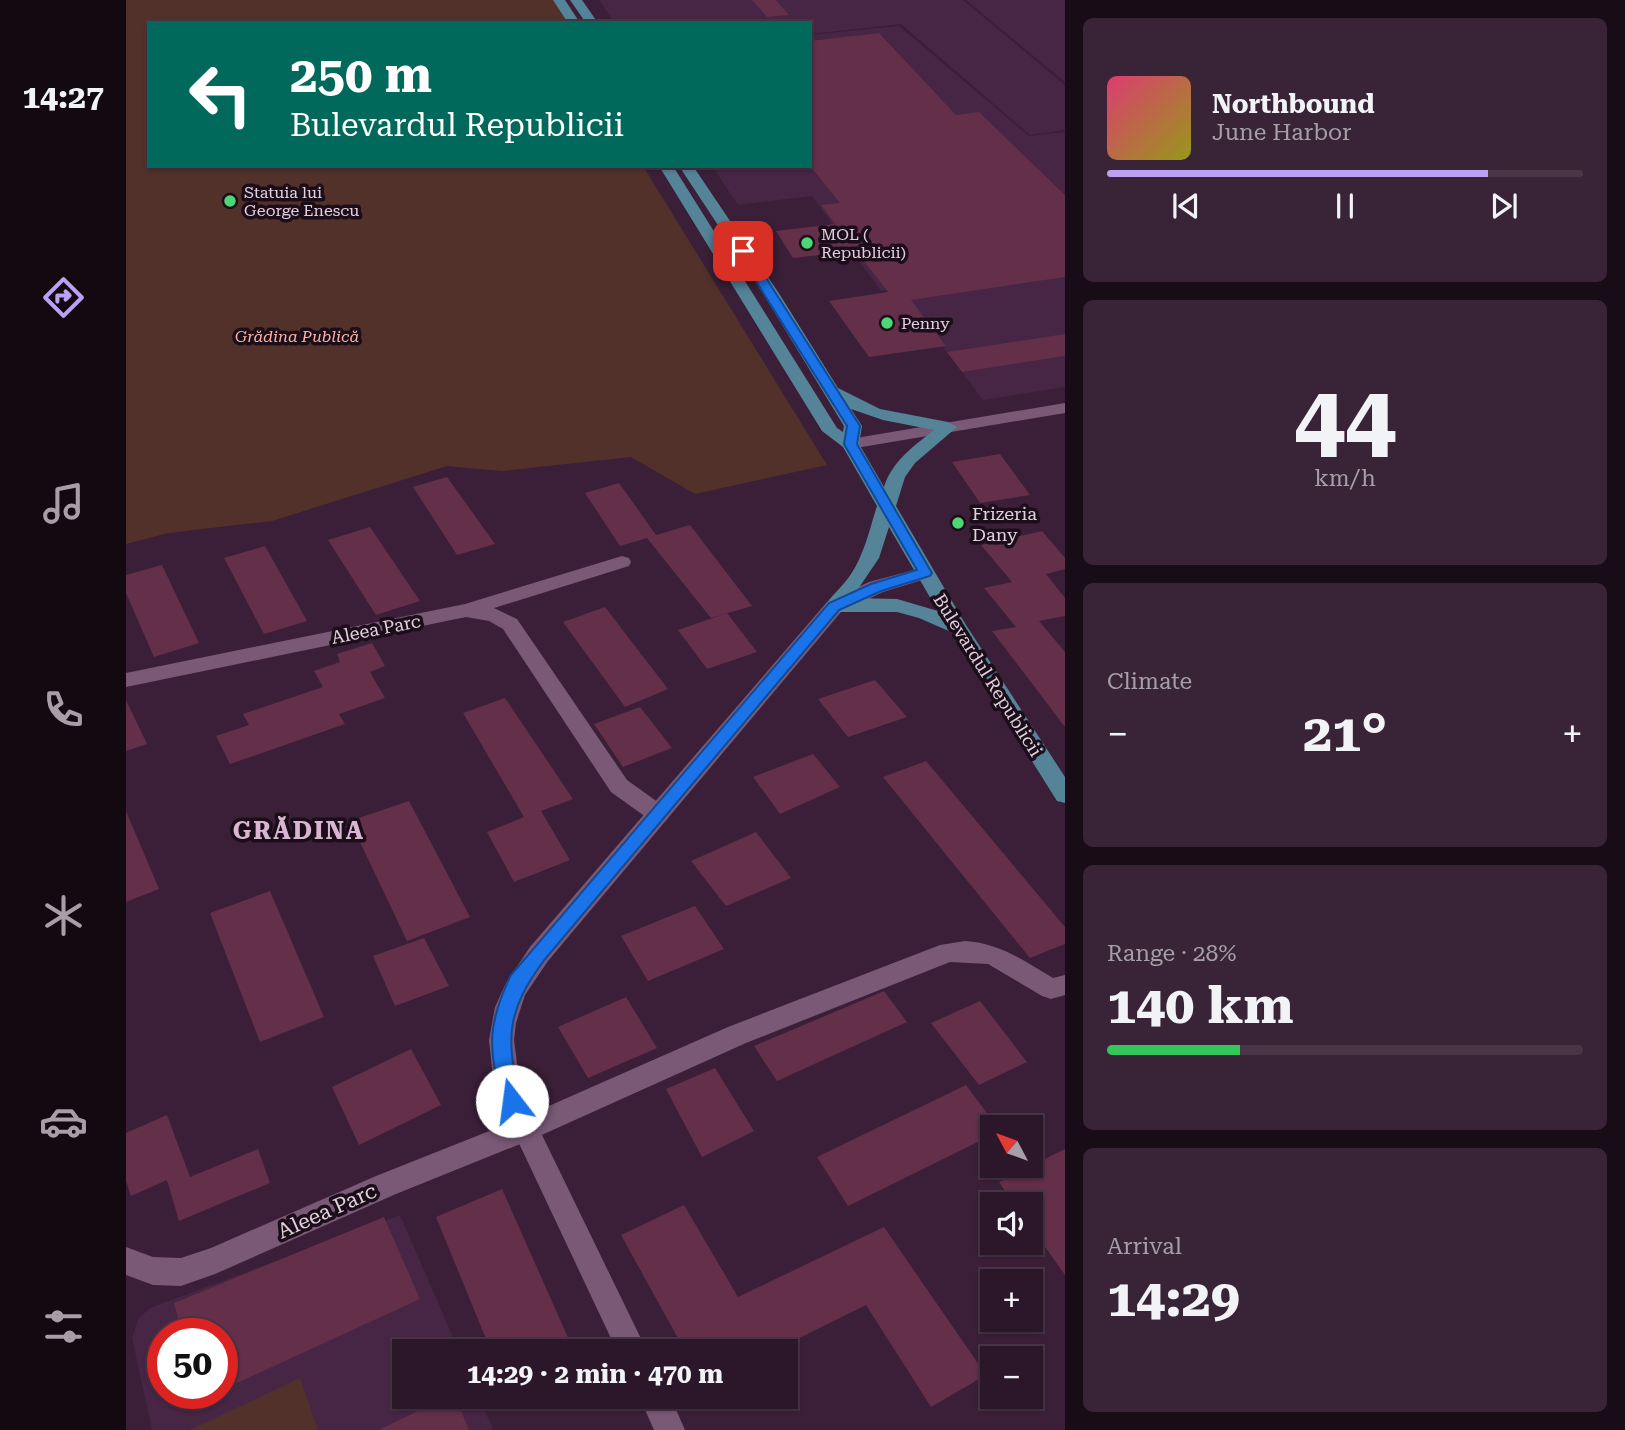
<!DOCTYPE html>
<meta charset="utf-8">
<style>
:root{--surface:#2c172a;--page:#382436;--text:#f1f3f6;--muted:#a69fa8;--line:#483647;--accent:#bca0f2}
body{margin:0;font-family:"Roboto Serif",serif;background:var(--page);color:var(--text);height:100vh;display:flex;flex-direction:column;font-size:26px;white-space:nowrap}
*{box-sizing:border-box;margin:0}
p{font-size:23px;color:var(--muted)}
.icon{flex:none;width:38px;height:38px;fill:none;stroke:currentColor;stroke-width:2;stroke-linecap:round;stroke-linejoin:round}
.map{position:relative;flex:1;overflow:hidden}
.panel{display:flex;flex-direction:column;gap:18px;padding:18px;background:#180d17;width:560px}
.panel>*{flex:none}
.hud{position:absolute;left:21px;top:21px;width:665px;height:147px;border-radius:0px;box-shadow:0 2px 5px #0004,0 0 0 2px var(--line);background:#00695c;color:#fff;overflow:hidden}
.needle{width:46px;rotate:311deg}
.fabs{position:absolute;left:854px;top:1115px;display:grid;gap:14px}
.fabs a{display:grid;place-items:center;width:63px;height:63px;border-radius:0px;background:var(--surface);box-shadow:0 2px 5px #0004,0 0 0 2px var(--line);font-size:35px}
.speed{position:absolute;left:21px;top:1318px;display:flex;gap:14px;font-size:35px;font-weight:700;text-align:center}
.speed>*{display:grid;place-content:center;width:91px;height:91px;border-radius:50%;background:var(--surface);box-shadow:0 2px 5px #0004,0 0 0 2px var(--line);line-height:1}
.speed .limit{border:10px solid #d22;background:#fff;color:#111}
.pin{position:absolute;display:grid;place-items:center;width:60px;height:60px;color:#fff;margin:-30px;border-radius:14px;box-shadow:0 4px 10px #0006}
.me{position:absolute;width:77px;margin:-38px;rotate:345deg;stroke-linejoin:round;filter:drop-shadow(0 0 5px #0008)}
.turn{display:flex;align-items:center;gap:24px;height:147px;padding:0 28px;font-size:32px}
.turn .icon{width:91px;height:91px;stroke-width:2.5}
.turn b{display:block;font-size:49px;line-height:60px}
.big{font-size:52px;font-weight:700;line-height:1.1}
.panel .tile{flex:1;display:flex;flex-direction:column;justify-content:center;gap:10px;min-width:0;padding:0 24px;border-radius:10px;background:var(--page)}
.panel .dial{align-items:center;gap:0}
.dial b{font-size:91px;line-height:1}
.song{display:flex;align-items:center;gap:21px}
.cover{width:84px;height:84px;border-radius:10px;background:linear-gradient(135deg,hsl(340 70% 55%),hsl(60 70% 35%))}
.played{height:7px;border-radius:4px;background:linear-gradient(90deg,var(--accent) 80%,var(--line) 80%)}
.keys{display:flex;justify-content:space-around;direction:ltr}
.heat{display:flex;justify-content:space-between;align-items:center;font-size:38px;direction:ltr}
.charge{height:10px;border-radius:5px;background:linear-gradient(90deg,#34c759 28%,var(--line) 0)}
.trip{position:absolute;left:266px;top:1339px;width:406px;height:70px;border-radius:0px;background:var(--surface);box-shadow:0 2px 5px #0004,0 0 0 2px var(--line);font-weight:700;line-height:70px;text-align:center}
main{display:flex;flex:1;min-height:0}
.tab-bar{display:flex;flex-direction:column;width:126px;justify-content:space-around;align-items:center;background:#120911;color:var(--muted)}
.tab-bar .icon{width:49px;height:49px}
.tab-bar .current{color:var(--accent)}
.tab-bar b{font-size:32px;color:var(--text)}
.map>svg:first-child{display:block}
.built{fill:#472544;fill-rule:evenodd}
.green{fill:#52312b}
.building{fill:#632f49}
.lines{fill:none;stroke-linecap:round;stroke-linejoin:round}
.street{fill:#795976;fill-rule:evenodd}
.secondary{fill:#795976;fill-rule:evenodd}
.primary{fill:#558398;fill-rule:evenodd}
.route{fill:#1a73e8;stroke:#114b97;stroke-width:2}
.poi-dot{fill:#4bd677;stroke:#1b0e19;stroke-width:2.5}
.labels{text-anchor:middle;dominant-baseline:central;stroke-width:7;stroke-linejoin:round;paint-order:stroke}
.far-poi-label{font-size:16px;fill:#e2cfdf;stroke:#1b0e19;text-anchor:start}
.far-park-label{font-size:16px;font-style:italic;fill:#fcb1a4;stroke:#1b0e19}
.poi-label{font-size:18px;fill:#e2cfdf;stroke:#1b0e19;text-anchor:start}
.street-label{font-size:18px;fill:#e2cfdf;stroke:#1b0e19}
.near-street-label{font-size:21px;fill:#e2cfdf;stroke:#1b0e19}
.district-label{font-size:24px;font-weight:bold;letter-spacing:2px;fill:#d9b5d4;stroke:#1b0e19}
</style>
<main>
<nav class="tab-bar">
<b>14:27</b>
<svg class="icon current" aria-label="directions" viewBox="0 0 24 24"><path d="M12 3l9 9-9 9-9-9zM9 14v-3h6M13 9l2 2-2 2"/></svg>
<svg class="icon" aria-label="music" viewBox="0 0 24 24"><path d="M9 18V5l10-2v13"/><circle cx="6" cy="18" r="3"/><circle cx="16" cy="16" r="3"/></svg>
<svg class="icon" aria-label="phone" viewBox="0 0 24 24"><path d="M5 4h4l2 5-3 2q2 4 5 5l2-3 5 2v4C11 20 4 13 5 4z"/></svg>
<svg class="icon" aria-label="climate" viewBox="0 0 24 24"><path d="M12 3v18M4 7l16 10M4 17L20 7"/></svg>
<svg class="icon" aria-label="car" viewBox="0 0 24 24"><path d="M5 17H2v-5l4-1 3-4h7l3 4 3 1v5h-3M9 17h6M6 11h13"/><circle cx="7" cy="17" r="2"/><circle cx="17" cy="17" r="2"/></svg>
<svg class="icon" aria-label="filters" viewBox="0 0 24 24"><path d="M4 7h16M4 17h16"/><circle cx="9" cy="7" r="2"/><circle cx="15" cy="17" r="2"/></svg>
</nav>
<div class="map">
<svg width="939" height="1430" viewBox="0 0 939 1430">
<rect width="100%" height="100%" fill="#3b1f38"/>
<!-- built -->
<g class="built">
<path d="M 473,0 L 837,0 L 939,85 L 939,130 L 904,135 L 775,24 L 684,34 L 684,23 L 489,23 Z"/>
<path d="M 840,0 L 939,0 L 939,82 L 887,39 Z"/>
<path d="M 773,26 L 903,136 L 939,132 L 939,387 L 857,400 L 773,288 L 755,291 L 686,196 L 612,205 L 586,166 L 684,166 L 684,35 Z"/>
<path d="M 274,1215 L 333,1351 L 278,1351 L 278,1396 L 353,1397 L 367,1430 L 26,1430 L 6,1338 L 12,1319 L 24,1308 ZM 37,1334 L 96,1334 L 96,1393 L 37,1393 Z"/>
</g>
<!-- green -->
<g class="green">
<path d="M 0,0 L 432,0 L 448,23 L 23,23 L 23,166 L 517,166 L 701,465 L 569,494 L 505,457 L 376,471 L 321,466 L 146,521 L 42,533 L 0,544 Z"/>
<path d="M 174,1378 L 192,1430 L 64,1430 Z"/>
</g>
<!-- building -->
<g class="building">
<path d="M 626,0 L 650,0 L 663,15 L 641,17 Z"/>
<path d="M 753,33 L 830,115 L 853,112 L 939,195 L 939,277 L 785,300 L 820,346 L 743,357 L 703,301 L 762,292 L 730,251 L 667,258 L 650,231 L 709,224 L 695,205 L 714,203 L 684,166 L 684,41 Z"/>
<path d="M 939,334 L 939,356 L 836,372 L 821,352 Z"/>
<path d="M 874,454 L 904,495 L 854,503 L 826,462 Z"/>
<path d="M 321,477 L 369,544 L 331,555 L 287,487 Z"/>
<path d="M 493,483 L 530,535 L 564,525 L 626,606 L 585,618 L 521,538 L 494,546 L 459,493 Z"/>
<path d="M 244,527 L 294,601 L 250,615 L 202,540 Z"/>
<path d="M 916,531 L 939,558 L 939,569 L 920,574 L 939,598 L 939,616 L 913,621 L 939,652 L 939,727 L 866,631 L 890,627 L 858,588 L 886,582 L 855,545 Z"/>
<path d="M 139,546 L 181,621 L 138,634 L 98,558 Z"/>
<path d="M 36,565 L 73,643 L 28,657 L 0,593 L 0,575 Z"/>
<path d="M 479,607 L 542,689 L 499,707 L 437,622 Z"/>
<path d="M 601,613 L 631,652 L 581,669 L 552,630 Z"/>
<path d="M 246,643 L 259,666 L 244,672 L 259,698 L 213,714 L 219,724 L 104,764 L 90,736 L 123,725 L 117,714 L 197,687 L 188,671 L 214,662 L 211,654 Z"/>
<path d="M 749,680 L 781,717 L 722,737 L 692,699 Z"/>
<path d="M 379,698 L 447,799 L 415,811 L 444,860 L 388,882 L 361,832 L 398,817 L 337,713 Z"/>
<path d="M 0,700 L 21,744 L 0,751 Z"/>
<path d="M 514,707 L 546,748 L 497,767 L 468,724 Z"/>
<path d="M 687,754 L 714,787 L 654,814 L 627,777 Z"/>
<path d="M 800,761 L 939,927 L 939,944 L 904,958 L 757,777 Z"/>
<path d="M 283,801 L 344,917 L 281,941 L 224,821 Z"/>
<path d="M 0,811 L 33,889 L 0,902 Z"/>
<path d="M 630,832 L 665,878 L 600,906 L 565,861 Z"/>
<path d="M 144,891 L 198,1017 L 134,1042 L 84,913 Z"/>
<path d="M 569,906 L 598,949 L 522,981 L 495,936 Z"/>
<path d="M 298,938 L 323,986 L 269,1006 L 247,956 Z"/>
<path d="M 758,991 L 781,1022 L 651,1081 L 628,1046 Z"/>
<path d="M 500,997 L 531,1048 L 462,1078 L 432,1027 Z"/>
<path d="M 854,1001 L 901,1062 L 853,1085 L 805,1023 Z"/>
<path d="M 285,1049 L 315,1105 L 233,1145 L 206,1087 Z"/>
<path d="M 589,1068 L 628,1131 L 576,1157 L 540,1089 Z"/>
<path d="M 840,1085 L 866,1120 L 866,1135 L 722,1206 L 691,1157 Z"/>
<path d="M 41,1115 L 64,1177 L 132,1149 L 144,1183 L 53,1221 L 41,1180 L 5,1196 L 0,1181 L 0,1133 Z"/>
<path d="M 939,1149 L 939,1275 L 905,1227 L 905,1204 L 888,1204 L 873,1182 Z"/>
<path d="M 376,1189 L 448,1351 L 365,1351 L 310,1217 Z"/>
<path d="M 558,1205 L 612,1297 L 758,1227 L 860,1375 L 805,1407 L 740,1305 L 647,1351 L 559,1351 L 495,1235 Z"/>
<path d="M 258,1217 L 294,1299 L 96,1390 L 96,1334 L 56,1334 L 48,1303 Z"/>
<path d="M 322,1396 L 329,1396 L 343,1430 L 253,1430 Z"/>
</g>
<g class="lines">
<!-- street -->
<g class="street">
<path d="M 496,556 L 503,558 L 505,562 L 503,566 L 368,608 L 391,619 L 501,780 L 540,808 L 543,814 L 540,820 L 532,823 L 524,820 L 485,792 L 377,629 L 363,621 L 340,617 L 0,687 L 0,673 L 339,604 Z"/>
<path d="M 839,941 C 874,943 898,961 927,978 L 939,975 L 939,995 L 925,999 L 916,996 L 862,964 L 824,962 L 620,1043 L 409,1138 L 270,1194 L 89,1274 L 55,1286 L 27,1285 L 0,1275 L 0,1247 L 27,1257 L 55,1258 L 85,1248 L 250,1176 L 391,1120 L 602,1027 L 814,945 Z"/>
</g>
<!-- secondary -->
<g class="secondary">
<path d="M 939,403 L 939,413 L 724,449 L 715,444 L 724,439 Z"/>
<path d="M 799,567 L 806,569 L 809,573 L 806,577 L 757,592 L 715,612 L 422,961 L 399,995 L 390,1023 L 388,1040 L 393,1078 L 399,1100 L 521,1351 L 491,1351 L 373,1101 L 367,1078 L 363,1040 L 369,1007 L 380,983 L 404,947 L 701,602 L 743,582 Z"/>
<path d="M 513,1396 L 544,1396 L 559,1430 L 528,1430 Z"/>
</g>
<!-- primary -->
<g class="primary">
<path d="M 427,0 L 439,0 L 454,23 L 442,23 Z"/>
<path d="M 444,0 L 456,0 L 472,23 L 460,23 Z"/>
<path d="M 533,166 L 547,166 L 711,428 L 717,432 L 718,426 L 638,295 L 553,166 L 567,166 L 654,295 L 712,388 L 754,409 L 822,422 L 831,427 L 789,463 L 779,477 L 770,506 L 840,625 L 939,777 L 939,803 L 931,801 L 825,632 L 793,618 L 771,612 L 701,612 L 698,607 C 705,596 715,588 723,577 C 738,556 743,531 751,506 L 717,447 L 696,431 ZM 725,409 L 757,420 L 808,430 C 788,446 766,461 758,487 L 733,444 L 736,426 ZM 763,527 L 812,611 L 771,599 L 726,598 L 753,558 Z"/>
</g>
</g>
<!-- route -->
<path class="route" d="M 613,248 L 623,251 L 734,426 L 731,444 L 806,573 L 804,576 L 755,591 L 713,610 L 419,959 C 380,1011 379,1039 395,1101 L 393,1107 L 386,1110 L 379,1107 L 376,1101 C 362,1049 361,1024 385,975 L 703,603 L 745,584 L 791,570 L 718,444 L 721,426 L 611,251 Z"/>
<!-- markers -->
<g class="poi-dot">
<circle cx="104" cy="201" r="7"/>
<circle cx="681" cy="243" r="7"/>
<circle cx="761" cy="323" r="7"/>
<circle cx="832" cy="523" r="7"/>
</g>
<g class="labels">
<!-- far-poi labels -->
<g class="far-poi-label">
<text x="118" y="192">Statuia lui<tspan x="118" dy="18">George Enescu</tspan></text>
<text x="695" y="234">MOL (<tspan x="695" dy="18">Republicii)</tspan></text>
<text x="775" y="323">Penny</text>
</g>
<!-- far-park labels -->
<g class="far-park-label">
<text x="171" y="336">Grădina Publică</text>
</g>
<!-- poi labels -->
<g class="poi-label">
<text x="846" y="513">Frizeria<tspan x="846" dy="21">Dany</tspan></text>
</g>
<!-- street labels -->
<g class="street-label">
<text transform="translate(250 629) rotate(-11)">Aleea Parc</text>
<text transform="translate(862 675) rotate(58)">Bulevardul Republicii</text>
</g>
<!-- near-street labels -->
<g class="near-street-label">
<text transform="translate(201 1211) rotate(-24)">Aleea Parc</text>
</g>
<!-- district labels -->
<g class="district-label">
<text x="173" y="831">GRĂDINA</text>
</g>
</g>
</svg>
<div class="fabs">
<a><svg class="needle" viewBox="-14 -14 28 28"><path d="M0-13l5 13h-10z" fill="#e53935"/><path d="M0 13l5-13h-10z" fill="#a69fa8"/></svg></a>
<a><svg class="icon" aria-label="sound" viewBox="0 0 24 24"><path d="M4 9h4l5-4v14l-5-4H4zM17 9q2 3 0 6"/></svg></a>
<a>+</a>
<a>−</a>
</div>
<div class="speed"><div class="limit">50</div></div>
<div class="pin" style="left:617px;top:251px;background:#d93025"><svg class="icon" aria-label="arrive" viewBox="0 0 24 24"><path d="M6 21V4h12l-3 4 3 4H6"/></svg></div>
<svg class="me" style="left:386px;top:1101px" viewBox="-20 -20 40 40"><circle r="19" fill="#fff"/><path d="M0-13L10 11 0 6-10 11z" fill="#1a73e8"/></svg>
<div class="trip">14:29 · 2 min · 470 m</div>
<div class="hud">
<div class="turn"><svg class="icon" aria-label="left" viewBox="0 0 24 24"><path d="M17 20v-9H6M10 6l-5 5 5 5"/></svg><div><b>250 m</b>Bulevardul Republicii</div></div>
</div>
</div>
<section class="panel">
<div class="tile">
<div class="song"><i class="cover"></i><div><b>Northbound</b><p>June Harbor</p></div></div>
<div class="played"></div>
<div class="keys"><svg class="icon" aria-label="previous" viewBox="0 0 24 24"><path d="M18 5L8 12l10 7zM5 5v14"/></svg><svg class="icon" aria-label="pause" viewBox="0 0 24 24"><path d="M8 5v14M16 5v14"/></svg><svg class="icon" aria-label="next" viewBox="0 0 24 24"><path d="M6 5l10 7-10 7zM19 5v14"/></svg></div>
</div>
<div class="tile dial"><b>44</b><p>km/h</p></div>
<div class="tile"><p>Climate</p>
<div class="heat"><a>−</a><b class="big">21°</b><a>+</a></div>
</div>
<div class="tile"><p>Range · 28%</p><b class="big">140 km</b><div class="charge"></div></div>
<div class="tile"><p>Arrival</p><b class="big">14:29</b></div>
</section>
</main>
